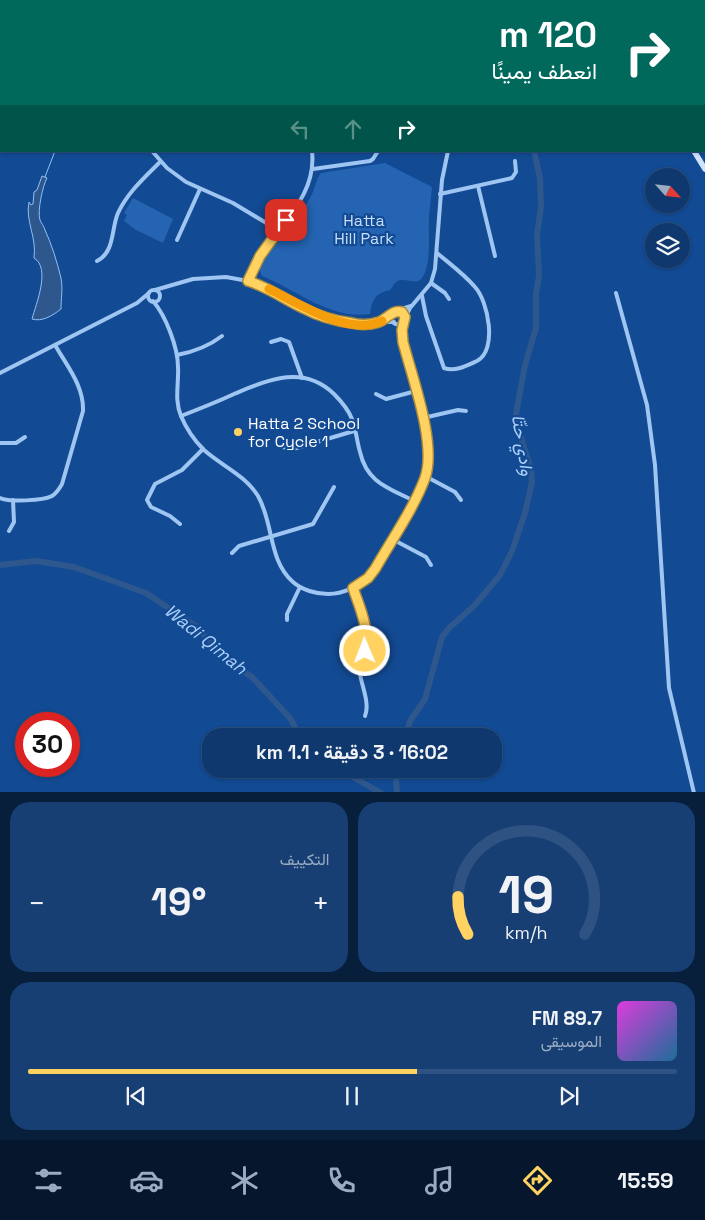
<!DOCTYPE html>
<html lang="ar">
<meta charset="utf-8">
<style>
:root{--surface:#0e386e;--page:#173f73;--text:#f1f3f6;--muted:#9bacc2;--line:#2e5281;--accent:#ffd261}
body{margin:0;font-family:"Space Grotesk",Vazirmatn,sans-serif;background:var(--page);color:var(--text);direction:rtl;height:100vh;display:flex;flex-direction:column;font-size:19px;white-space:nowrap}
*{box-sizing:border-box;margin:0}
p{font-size:16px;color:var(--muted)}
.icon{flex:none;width:28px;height:28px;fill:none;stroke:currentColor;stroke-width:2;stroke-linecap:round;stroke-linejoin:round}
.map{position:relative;height:792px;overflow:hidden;direction:ltr}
.panel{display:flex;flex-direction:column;gap:10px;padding:10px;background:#081f3c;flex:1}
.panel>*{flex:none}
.banner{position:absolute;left:0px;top:0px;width:705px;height:152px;box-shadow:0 1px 4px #0004,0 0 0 1px var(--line);direction:rtl;background:#00695c;color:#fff;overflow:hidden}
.needle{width:32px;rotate:117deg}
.controls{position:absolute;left:645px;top:168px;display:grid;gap:10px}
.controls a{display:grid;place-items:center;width:45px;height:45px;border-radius:50%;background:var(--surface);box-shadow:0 1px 4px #0004,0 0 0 1px var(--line);font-size:25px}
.speed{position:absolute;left:15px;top:712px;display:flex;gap:10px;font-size:25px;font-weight:700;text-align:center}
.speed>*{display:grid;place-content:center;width:65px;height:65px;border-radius:50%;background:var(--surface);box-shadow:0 1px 4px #0004,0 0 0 1px var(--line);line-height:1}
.speed .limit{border:8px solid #d22;background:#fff;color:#111}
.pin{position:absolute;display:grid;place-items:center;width:42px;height:42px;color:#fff;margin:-21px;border-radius:10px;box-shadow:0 2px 8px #0006}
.me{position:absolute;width:55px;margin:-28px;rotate:359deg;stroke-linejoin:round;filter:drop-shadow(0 0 4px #0008)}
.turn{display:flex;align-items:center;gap:18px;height:105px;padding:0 25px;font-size:22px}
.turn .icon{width:65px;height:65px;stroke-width:2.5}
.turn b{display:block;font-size:35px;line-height:42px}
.lanes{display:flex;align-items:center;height:48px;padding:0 25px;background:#0003;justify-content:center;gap:25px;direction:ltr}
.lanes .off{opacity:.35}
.big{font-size:38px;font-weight:700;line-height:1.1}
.panel .tile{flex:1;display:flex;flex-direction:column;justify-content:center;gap:8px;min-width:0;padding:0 18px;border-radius:20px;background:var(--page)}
.panel .dial{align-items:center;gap:0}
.dial svg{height:130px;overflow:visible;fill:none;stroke:var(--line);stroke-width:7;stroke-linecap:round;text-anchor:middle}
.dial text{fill:var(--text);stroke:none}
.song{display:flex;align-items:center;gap:15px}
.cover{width:60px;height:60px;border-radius:8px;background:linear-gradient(135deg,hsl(300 70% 55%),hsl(200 70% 35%))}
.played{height:5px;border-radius:2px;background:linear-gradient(90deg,var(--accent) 60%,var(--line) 60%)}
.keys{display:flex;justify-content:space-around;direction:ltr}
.heat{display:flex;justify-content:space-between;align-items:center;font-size:28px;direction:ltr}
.panel .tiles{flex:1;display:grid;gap:10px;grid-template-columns:1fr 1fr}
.tile:last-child{grid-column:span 2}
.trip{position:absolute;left:202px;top:728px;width:300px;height:50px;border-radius:20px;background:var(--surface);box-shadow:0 1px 4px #0004,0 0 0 1px var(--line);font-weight:700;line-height:50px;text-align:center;direction:rtl}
.tabs{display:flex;height:80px;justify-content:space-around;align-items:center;background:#06162c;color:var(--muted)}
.tabs .icon{width:35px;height:35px}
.tabs .current{color:var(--accent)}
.tabs b{font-size:22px;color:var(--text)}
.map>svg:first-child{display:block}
.green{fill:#2464b2}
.water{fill:#2e588d;stroke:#91c0f6}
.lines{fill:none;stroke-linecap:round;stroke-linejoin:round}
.stream{stroke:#91c0f6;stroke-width:1}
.river{stroke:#2e588d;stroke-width:6}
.street{stroke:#9fc5f2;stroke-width:4}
.secondary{stroke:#cfe2fc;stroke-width:5.5}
.route-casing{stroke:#a6883f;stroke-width:12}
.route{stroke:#ffd261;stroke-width:9}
.slow{stroke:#f59e0b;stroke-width:9}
.poi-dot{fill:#ffd261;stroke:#124a93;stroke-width:2}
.labels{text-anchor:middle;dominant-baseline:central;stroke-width:4.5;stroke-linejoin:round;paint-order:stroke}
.park-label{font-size:16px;fill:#c7dffd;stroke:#124a93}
.poi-label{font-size:16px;fill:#fff;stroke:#124a93;text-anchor:start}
.water-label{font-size:18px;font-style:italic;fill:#accff9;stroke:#124a93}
</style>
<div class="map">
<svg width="705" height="793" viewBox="0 0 705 793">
<rect width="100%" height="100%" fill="#124a93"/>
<!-- green -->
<g class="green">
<path d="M 385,163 L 432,187 C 431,197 430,207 429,217 C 428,234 432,264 422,278 C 417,285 408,279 401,280 C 394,281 394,286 390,290 C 388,291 385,291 383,292 C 373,296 371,305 370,314 C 330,320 297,290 262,276 L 259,269 L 263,260 C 278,241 299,219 310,198 C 315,190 315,180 321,173 Z"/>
<path d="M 133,198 L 173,219 L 163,243 L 136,230 L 124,221 L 127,215 L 124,213 Z"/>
</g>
<!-- water -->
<path class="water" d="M 42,176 L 47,178 C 43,185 37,211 40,220 C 41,223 44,226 45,230 C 52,245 57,262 61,278 C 63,288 61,299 61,309 C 52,316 42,322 32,319 C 36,304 51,268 34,258 C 37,237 25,221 29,202 L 31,205 L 33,204 L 34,192 L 37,190 Z"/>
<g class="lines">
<!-- stream -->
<g class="stream">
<path d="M 0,62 L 1,63"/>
<path d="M 45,177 L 55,151"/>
</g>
<!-- river -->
<g class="river">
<path d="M 551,0 L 551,1"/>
<path d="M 0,565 L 36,561 L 74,567 L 146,593 L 194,625 L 234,665 L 252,677 L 290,718 L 300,736"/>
<path d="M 406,736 L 410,721 L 425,699 L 442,637 L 449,628 L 474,606 L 500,575 L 512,551 L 525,513 L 532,482 L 531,470 L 517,424 L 516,414 L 525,365 L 536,328 L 536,293 L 539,276 L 537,235 L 541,207 L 540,178 L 534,151"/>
<path d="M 344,769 L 353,777 L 381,793"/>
<path d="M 397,793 L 396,780 L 398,769"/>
</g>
<!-- street -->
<g class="street">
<path d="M 224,0 L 225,1"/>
<path d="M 320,0 L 321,1"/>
<path d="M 360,0 L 361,1"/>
<path d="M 401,0 L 402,1"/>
<path d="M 498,0 L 498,1"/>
<path d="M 507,0 L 508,1"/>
<path d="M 153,1 L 154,0"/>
<path d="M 218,1 L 219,0"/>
<path d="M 468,1 L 471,0"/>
<path d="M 152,151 L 167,168 L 186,182 L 233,203 L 278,230"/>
<path d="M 313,169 L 370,161 L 373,159 L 378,151"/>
<path d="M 478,186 L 495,256"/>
<path d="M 440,194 L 512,178 L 516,172 L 515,161"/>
<path d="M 177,240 L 200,189"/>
<path d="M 97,261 C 115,252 111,229 118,213 C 127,193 145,177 160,162"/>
<path d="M 248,281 C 262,232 318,207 312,151"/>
<path d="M 431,283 L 445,293 L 449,299"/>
<circle cx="154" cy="296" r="6"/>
<path d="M 155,290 L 193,279 L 226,277 L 248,281 L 265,287 L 304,309 L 330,319 L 363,325 L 384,322 L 394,322"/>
<path d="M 616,293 L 647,405 L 655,465 L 669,688 L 694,793"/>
<path d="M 422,296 L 426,316 L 444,368 C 455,372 466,366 477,361 C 498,350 488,301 475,287 C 464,274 450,264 437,253"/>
<path d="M 153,301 C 166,316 178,348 178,367 C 179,384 174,399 181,416 C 186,428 194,440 204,450 C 222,466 245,475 258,496 C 274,524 268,560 293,582 C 302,590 316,594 328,594 C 369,593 382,556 400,525 C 411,506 425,486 427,464 C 431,427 413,378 403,342 L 402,330 L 403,321"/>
<path d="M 392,314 C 389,336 418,316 398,311"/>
<path d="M 405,318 L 410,308 L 431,283 L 435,269 L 442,180 L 448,151"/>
<path d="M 382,321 L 395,311 L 411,306"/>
<path d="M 271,342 L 281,339 L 289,342 L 302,378"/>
<path d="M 177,355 C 193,352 209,346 222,336"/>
<path d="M 0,373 L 137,303 L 149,293"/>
<path d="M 376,394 L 386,399 L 416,391"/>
<path d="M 181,416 C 199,409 217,402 234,394 C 268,380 303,364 334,394 C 341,401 348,409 352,419 C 356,429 357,442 360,452 C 367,483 389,488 414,501"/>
<path d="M 423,418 L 458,410 L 466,411"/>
<path d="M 0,443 L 16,443 L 25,437"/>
<path d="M 283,447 L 292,449 L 300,447 L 354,431"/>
<path d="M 425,476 L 455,492 L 461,500"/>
<path d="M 0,498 C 9,502 43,501 52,496 C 57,493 59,489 62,484 L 83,411 C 84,386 67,366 55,345"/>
<path d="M 180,524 L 170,516 L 151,507 L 147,500 L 155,484 L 182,470 L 203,449"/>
<path d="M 9,531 L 14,522 L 13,500"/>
<path d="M 392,539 L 426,557 L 431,565"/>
<path d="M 232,553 L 239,546 L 313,524 L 334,487"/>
<path d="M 353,588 C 359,604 367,623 367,641 C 367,653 358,662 360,674 C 362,687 370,703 365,716"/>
<path d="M 287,620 L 287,614 L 300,587"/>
</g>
<!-- secondary -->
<g class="secondary">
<path d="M 681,1 L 681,0"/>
<path d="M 694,151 L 705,169"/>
</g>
</g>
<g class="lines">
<!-- route casing -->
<g class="route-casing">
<path id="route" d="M 286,220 L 260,256 L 248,281 C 268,287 284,299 303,308 C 318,316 335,321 352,323 C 360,325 370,325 379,322 C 387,319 393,309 402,312 L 405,317 L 402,330 L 403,342 C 412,377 437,444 425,478 C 413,510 392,539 375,569 L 368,578 L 353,588 C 360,608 370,630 365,651"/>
</g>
<!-- route -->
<use href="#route" class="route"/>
<!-- slow -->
<path class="slow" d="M 269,289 C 298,303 349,337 382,321"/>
</g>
<!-- markers -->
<circle class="poi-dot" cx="238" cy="432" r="5"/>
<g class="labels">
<!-- park labels -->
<g class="park-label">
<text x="364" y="220">Hatta<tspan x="364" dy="18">Hill Park</tspan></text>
</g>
<!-- poi labels -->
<g class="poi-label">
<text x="248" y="423">Hatta 2 School<tspan x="248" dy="18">for Cycle 1</tspan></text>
</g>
<!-- water labels -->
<g class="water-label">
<text transform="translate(523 445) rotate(81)">وادي حتّا</text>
<text transform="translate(206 639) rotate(39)">Wadi Qimah</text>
</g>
</g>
</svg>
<div class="controls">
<a><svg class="needle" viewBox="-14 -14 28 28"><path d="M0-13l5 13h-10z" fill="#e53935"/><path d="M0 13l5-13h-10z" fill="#9bacc2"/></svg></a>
<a><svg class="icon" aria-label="layers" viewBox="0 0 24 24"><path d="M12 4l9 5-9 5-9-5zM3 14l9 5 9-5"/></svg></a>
</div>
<div class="speed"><div class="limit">30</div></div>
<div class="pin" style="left:286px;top:220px;background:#d93025"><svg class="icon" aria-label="arrive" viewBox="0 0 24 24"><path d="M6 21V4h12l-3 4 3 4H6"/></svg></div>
<svg class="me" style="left:365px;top:651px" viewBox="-20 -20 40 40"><circle r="17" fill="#ffd261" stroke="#fff" stroke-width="3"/><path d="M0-11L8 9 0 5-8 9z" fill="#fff"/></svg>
<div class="trip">16:02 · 3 دقيقة · 1.1 km</div>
<div class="banner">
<div class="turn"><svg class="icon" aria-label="right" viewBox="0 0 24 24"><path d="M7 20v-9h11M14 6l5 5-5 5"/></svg><div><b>120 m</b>انعطف يمينًا</div></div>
<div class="lanes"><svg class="icon off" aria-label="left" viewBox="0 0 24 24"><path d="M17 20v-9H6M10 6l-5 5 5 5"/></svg><svg class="icon off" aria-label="ahead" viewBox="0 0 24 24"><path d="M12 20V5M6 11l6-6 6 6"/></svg><svg class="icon" aria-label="right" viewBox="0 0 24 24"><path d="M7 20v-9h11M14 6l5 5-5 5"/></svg></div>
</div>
</div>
<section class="panel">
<div class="tiles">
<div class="tile dial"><svg viewBox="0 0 100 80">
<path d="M14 69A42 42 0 1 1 86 69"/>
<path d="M14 69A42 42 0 0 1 8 46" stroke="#ffd261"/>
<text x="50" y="56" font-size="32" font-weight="700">19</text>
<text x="50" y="72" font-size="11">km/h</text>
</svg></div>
<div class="tile"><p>التكييف</p>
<div class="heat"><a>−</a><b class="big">19°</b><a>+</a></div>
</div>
<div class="tile">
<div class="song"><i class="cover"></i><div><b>89.7 FM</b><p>الموسيقى</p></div></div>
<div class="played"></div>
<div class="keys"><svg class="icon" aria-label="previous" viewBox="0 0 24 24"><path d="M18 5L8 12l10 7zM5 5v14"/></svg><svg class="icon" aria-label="pause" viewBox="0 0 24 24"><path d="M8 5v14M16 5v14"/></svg><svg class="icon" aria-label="next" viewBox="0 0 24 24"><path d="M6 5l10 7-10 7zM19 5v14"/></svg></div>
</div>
</div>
</section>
<nav class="tabs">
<b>15:59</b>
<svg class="icon current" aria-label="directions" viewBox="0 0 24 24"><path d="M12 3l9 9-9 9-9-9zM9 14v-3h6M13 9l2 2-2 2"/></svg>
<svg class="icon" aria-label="music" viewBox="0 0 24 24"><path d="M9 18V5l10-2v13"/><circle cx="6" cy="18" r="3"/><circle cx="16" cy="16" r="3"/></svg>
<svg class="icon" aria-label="phone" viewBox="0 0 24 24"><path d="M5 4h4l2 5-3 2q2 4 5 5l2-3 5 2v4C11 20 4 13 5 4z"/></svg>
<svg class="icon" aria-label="climate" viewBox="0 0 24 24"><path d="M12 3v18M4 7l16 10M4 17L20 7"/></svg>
<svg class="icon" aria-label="car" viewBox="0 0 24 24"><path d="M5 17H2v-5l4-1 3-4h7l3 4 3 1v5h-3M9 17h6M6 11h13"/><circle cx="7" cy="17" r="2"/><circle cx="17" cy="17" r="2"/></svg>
<svg class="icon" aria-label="filters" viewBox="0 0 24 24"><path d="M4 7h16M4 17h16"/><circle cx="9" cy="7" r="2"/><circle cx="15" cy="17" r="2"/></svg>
</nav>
